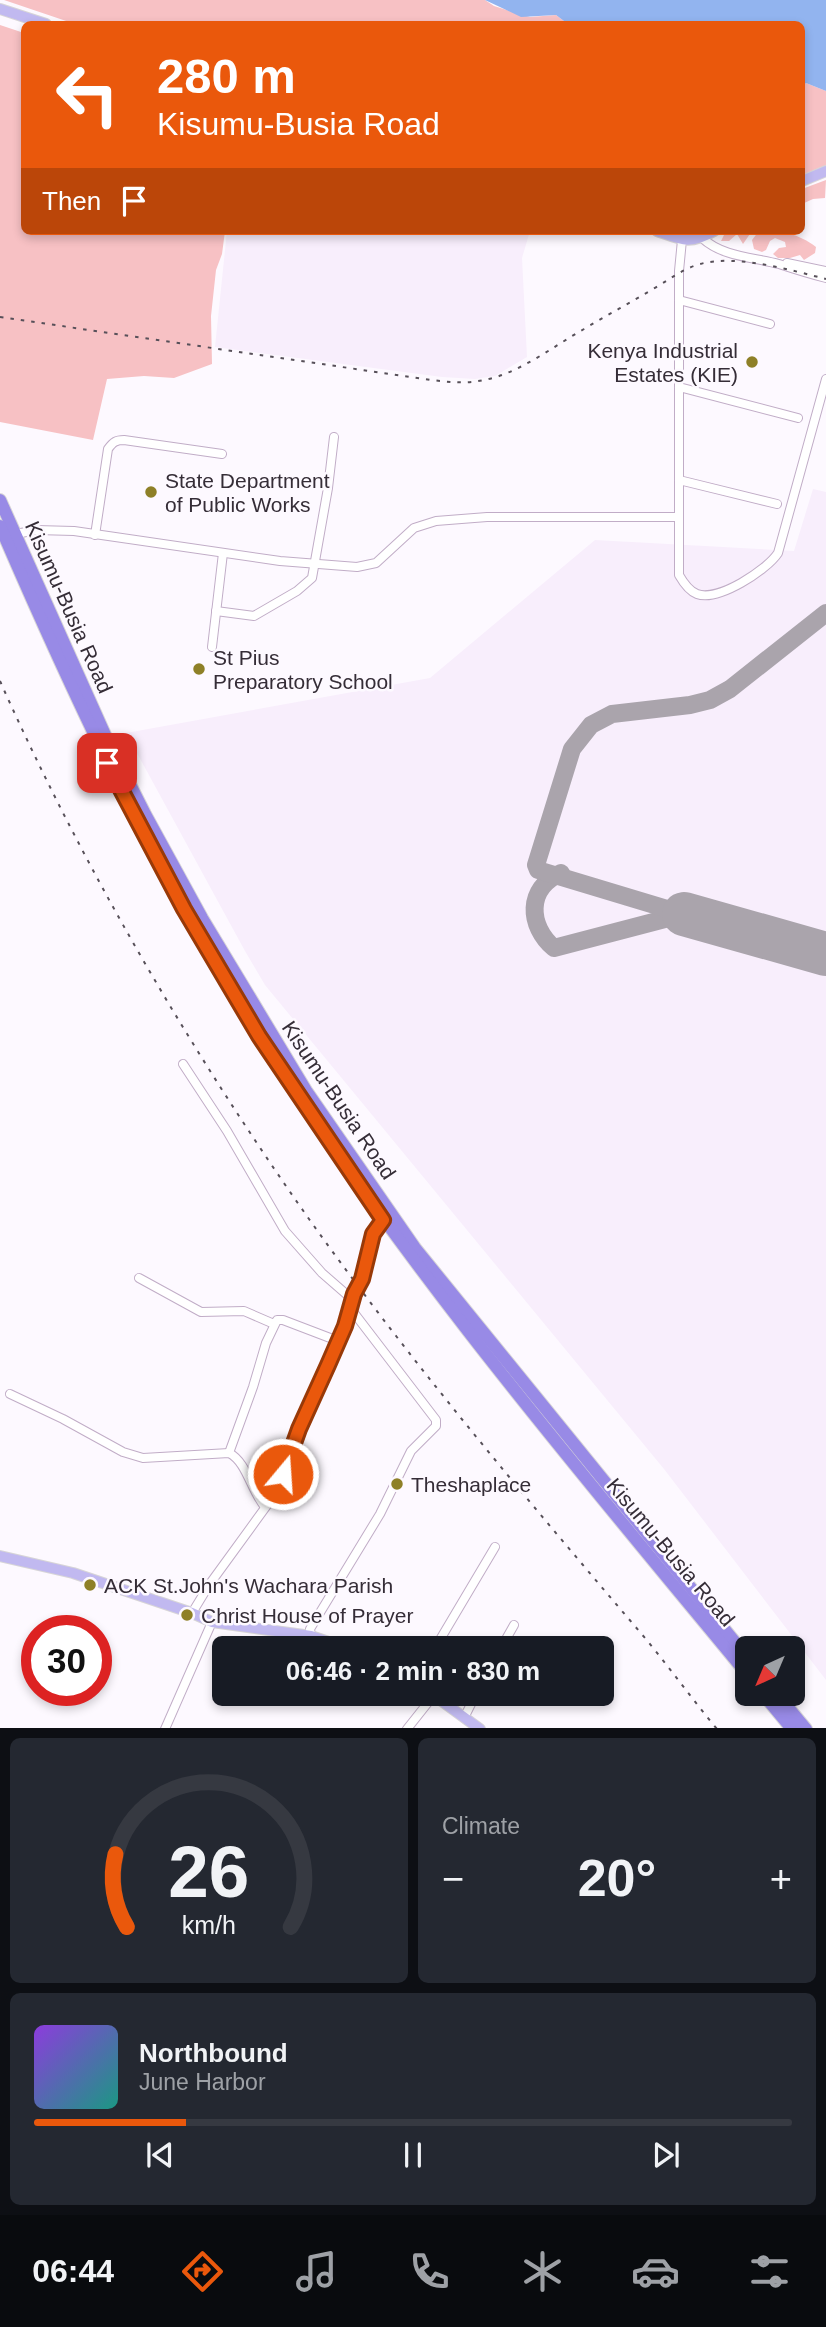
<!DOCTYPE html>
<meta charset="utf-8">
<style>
:root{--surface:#171b24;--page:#242831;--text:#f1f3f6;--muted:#9ea1a6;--line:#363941;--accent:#ea580c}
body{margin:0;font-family:Helvetica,sans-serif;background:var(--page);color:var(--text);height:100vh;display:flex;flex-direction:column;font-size:26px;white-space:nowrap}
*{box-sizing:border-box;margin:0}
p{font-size:23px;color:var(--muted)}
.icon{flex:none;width:38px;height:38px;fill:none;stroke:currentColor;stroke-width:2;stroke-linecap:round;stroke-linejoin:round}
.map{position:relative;height:1728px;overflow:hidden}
.drawer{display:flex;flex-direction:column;gap:10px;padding:10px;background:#0d0f14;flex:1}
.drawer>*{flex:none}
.guide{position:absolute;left:21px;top:21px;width:784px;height:214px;border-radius:10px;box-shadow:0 4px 10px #0003;background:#ea580c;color:#fff;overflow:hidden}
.needle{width:46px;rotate:224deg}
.controls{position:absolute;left:735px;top:1636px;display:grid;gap:14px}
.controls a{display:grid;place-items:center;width:70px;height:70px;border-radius:10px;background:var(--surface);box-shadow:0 4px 10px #0003;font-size:35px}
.speed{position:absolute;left:21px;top:1615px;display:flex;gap:14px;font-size:35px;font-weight:700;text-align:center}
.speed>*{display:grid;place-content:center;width:91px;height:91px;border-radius:50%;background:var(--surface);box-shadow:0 4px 10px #0003;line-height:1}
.speed .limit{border:10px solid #d22;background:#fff;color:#111}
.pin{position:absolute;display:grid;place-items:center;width:60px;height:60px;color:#fff;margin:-30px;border-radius:14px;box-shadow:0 4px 10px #0006}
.me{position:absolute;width:77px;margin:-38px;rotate:18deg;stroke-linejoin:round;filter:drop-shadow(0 0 5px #0008)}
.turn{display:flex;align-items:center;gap:24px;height:147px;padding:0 21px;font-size:32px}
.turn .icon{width:91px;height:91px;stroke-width:2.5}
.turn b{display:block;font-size:49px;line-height:60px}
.then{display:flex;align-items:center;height:66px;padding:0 21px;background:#0003;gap:14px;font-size:26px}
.big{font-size:52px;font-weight:600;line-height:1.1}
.drawer .tile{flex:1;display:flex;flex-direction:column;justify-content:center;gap:10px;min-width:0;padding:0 24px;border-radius:10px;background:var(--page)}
.drawer .dial{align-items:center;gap:0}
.dial svg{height:182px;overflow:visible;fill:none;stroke:var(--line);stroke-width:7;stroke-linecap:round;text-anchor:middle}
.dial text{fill:var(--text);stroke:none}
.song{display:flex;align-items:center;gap:21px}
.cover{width:84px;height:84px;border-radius:10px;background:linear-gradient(135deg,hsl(270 70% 55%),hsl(170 70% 35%))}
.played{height:7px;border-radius:4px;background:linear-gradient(90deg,var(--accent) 20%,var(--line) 20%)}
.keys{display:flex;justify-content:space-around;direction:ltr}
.heat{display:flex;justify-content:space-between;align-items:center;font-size:38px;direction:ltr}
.drawer .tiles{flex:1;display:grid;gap:10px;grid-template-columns:1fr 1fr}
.tile:last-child{grid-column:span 2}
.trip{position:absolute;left:212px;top:1636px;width:402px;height:70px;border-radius:10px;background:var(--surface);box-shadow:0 4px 10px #0003;font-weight:600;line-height:70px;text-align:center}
.menu{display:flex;height:112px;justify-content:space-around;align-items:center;background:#090b0e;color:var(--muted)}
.menu .icon{width:49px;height:49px}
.menu .on{color:var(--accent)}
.menu b{font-size:32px;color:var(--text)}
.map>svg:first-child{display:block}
.built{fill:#f8eefc}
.green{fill:#f7c1c4}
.water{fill:#92b4ef}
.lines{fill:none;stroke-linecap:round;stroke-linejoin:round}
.taxiway{stroke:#aaa4ac;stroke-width:18}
.runway{stroke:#aaa4ac;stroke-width:44}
.minor-casing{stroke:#c1adc7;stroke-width:10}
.major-casing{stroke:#d7d5d7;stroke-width:12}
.highway-casing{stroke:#d7d5d7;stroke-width:14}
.minor{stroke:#fff;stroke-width:8}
.major{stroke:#c1b9f0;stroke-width:10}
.highway{stroke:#988ae6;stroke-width:12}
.rail{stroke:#575059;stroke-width:2;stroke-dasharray:3.5 7;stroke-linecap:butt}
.route-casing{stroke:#983908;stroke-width:18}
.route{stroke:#ea580c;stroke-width:12}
.poi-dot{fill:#8e8027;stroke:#fdf9ff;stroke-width:2.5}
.labels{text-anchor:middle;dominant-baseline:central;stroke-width:5;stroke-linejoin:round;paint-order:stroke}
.poi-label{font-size:21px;fill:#352d37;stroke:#fdf9ff;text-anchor:start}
.street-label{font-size:21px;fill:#352d37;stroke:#fdf9ff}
</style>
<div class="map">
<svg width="826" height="1729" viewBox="0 0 826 1729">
<rect width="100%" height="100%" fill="#fdf9ff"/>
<!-- built -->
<g class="built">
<path d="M 227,231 L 530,231 L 522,258 L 527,357 L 495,376 L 475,379 L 442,377 L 215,347 Z"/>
<path d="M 813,489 L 826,492 L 826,1680 L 664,1469 L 265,985 L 245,951 L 126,733 L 430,678 L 595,540 L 794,551 Z"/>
</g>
<!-- green -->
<g class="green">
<path d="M 4,0 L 485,0 L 494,6 L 530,17 L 556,15 L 568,24 L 75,24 Z"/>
<path d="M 0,25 L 24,33 L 24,231 L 225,231 L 222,254 L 216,270 L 211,316 L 212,364 L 174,378 L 144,376 L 107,379 L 93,440 L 0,422 Z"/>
<path d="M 806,83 L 826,91 L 826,171 L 802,181 L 802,87 Z"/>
<path d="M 826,180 L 825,198 L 813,199 L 802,204 L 802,189 Z"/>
<path d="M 730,231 L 752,231 L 743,244 L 737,234 L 729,241 L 721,241 L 724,235 Z"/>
<path d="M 759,231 C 781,231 798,233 816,247 L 815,253 L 804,260 L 800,255 L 790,258 L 778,258 L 773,254 L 779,248 L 786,247 L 785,242 L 775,238 L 770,241 L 766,250 L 762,252 L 754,249 L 752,240 Z"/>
</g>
<!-- water -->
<path class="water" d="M 485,0 L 826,0 L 826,91 L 806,83 L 802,87 L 802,24 L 568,24 L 556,15 L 521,17 Z"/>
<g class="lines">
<!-- taxiway -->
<g class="taxiway">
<path d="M 561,873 C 526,888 528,926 554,948 L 684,914"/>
<path d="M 684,914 L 538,870 L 536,865 L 572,749 L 591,725 L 612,714 L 690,705 L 710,700 L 730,689 L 826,613"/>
</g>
<!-- runway -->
<path class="runway" d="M 684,914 L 826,954"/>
<!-- minor casing -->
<g class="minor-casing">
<g id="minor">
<path d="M 702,238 C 723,257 752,257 779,264 C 794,269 810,274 826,278"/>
<path d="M 682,240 L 679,271 L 679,575 C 683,582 689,591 697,594 C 718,602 767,570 778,553 L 826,379"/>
<path d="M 787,263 L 826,271"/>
<path d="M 679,300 L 770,324"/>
<path d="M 679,387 L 798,418"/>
<path d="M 679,480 L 777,504"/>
<path d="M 16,534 L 36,530 L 74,531 L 280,561 L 357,567 L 376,563 L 414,528 L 436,521 L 487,517 L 678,517"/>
<path d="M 95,535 L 108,449 C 113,442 116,440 124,440 L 222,454"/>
<path d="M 216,611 L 254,616 L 297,591 L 312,578 L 328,488 L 334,437"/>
<path d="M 212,647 L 223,553"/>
<path d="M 183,1064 L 227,1131 L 285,1231 L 322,1273 L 353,1300"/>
<path d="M 139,1278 L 201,1312 L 244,1311 L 274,1324"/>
<path d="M 10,1394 L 63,1419 L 123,1452 L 143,1458 L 229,1453 C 247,1462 251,1491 265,1507"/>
<path d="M 229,1453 L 253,1387 L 266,1343 L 277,1320 L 283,1320 L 338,1341"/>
<path d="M 192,1613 L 209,1585 L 273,1497 L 299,1429 L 328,1365 L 345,1327 L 354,1294 L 362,1279 L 373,1234 L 383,1220"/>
<path d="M 311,1636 L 310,1629 L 380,1514 L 411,1451 L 436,1426 L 436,1420 L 351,1309"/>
<path d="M 435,1648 L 495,1547"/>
<path d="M 501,1648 L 514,1625"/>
<path d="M 465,1716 L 476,1694"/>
<path d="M 165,1729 L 212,1622"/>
<path d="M 407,1729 L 434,1695"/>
</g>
</g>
<!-- major casing -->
<g class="major-casing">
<g id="major">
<path d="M 0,9 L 46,24"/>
<path d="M 802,181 L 826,171"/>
<path d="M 657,231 C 682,240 690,245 714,231"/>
<path d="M 0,1556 L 73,1573 L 192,1613 L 212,1622 L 311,1636 L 346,1648"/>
<path d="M 432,1694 L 480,1729"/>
</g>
</g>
<!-- highway casing -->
<g class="highway-casing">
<g id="highway">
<path d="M 0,500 L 106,737 L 145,814 L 202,918 L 307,1092 L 415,1248 L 747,1657"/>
<path d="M 0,526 C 76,702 157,875 260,1037 C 403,1264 577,1468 747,1674"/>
<path d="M 763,1694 L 792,1729"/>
<path d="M 777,1694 L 806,1729"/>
</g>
</g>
<!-- minor -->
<use href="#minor" class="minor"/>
<!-- major -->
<use href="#major" class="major"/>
<!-- highway -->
<use href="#highway" class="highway"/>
<!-- rail -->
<g class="rail">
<path d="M 0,317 L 431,380 C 449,382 466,384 484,380 C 518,374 554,346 584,329 C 607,315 630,303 653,289 C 669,280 682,269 700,264 C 737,254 790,270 826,279"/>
<path d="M 0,681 C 83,867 191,1052 309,1219 C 413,1365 529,1502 645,1638 C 670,1668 692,1699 717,1729"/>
</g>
</g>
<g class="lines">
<!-- route casing -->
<g class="route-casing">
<path id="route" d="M 107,763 L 184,909 L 259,1036 L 383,1220 L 373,1234 L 362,1279 L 354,1294 L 345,1326 L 328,1365 L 299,1429 L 283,1474"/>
</g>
<!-- route -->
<use href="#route" class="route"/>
</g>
<!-- markers -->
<g class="poi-dot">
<circle cx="752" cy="362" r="7"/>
<circle cx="151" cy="492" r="7"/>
<circle cx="199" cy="669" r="7"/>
<circle cx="397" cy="1484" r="7"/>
<circle cx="90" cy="1585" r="7"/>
<circle cx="187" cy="1615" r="7"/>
</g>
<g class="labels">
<!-- poi labels -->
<g class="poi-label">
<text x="738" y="350" text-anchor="end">Kenya Industrial<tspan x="738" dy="24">Estates (KIE)</tspan></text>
<text x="165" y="480">State Department<tspan x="165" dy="24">of Public Works</tspan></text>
<text x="213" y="657">St Pius<tspan x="213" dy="24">Preparatory School</tspan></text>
<text x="411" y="1484">Theshaplace</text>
<text x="104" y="1585">ACK St.John's Wachara Parish</text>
<text x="201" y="1615">Christ House of Prayer</text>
</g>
<!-- street labels -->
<g class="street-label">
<text transform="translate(69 607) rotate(66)">Kisumu-Busia Road</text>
<text transform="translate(339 1100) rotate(56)">Kisumu-Busia Road</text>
<text transform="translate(671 1552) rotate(50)">Kisumu-Busia Road</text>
</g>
</g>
</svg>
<div class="controls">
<a><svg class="needle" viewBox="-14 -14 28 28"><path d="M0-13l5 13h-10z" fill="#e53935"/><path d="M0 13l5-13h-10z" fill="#9ea1a6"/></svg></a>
</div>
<div class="speed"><div class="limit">30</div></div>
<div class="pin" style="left:107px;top:763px;background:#d93025"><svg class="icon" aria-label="arrive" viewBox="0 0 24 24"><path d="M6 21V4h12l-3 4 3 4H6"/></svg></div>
<svg class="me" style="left:283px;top:1474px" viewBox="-20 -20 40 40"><circle r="17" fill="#ea580c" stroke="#fff" stroke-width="3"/><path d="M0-11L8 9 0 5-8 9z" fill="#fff"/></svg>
<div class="trip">06:46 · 2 min · 830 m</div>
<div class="guide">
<div class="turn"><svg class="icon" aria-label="left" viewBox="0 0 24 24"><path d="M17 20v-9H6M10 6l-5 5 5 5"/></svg><div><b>280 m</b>Kisumu-Busia Road</div></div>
<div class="then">Then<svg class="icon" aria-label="arrive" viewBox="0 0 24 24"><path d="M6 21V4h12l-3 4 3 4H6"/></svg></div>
</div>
</div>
<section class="drawer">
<div class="tiles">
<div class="tile dial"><svg viewBox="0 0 100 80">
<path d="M14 69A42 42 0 1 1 86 69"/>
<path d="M14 69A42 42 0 0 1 9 37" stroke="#ea580c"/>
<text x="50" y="56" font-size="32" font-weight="700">26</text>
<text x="50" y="72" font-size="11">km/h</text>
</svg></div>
<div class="tile"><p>Climate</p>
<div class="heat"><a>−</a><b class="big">20°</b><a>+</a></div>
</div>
<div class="tile">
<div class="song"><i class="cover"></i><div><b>Northbound</b><p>June Harbor</p></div></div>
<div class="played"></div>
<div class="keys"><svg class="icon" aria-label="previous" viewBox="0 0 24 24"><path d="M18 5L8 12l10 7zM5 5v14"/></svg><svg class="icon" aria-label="pause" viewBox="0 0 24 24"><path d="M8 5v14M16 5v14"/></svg><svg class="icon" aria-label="next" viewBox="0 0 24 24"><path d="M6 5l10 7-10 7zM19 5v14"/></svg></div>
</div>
</div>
</section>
<nav class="menu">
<b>06:44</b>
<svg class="icon on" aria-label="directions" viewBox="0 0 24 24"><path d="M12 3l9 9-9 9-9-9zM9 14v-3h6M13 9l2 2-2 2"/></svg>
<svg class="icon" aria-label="music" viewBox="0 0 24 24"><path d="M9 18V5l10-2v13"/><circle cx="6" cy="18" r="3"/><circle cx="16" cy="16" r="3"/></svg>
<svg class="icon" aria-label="phone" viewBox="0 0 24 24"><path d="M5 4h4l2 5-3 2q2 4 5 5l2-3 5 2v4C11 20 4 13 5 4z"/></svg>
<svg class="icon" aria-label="climate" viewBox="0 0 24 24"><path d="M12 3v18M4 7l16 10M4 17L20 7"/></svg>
<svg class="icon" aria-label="car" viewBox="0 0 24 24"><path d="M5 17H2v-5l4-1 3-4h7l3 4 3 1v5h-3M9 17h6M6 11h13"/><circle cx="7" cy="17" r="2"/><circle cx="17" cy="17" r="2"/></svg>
<svg class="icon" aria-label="filters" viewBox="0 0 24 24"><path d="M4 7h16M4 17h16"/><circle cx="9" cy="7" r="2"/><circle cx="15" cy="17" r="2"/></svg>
</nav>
